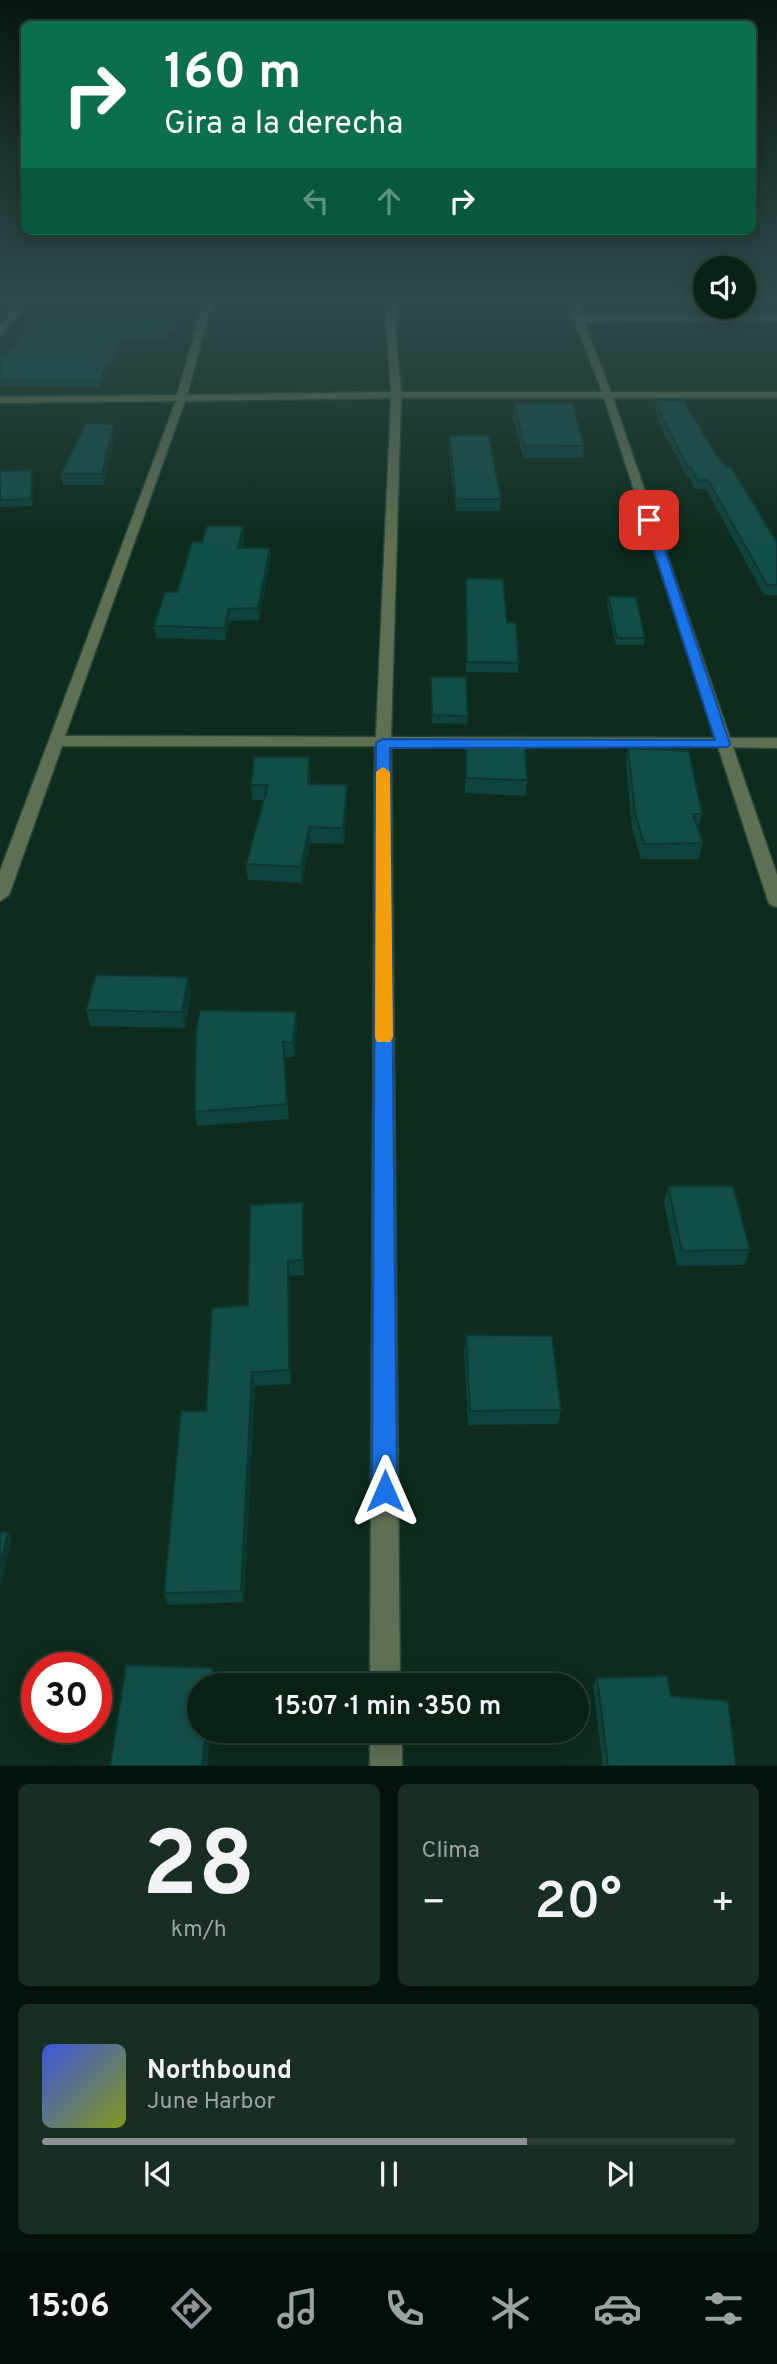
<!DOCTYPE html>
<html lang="es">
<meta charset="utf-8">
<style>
:root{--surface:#0a2116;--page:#182e23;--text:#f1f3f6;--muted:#99a3a1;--line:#2a3e35;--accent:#8c9099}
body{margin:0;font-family:Overpass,sans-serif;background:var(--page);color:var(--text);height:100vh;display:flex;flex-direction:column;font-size:26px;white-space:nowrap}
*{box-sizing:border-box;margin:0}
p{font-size:23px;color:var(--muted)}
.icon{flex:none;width:38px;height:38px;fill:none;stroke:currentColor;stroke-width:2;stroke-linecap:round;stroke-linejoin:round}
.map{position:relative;height:1766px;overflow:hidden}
.drawer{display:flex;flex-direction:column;gap:18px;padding:18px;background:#06120c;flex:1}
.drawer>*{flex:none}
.hud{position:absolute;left:21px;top:21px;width:735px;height:214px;border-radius:10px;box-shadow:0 4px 18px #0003,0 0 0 2px var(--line);background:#0b6e4f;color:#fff;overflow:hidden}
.buttons{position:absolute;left:693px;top:256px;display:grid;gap:14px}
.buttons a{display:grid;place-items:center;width:63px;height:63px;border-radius:50%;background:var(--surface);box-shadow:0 4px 18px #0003,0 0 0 2px var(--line);font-size:35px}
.speed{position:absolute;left:21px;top:1652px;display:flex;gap:14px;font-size:35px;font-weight:700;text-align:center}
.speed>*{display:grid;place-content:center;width:91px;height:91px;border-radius:50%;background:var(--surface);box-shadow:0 4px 18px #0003,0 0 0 2px var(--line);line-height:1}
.speed .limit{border:10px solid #d22;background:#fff;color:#111}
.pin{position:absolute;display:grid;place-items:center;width:60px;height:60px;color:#fff;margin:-30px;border-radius:14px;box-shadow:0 4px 10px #0006}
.me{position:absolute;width:77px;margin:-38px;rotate:0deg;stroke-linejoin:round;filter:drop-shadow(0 0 5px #0008)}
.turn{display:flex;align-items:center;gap:24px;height:147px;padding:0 28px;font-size:32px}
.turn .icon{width:91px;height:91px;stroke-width:2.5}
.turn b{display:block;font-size:49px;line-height:60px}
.lanes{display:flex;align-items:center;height:66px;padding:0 28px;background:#0003;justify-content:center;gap:35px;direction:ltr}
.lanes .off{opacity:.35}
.big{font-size:52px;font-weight:600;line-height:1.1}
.drawer .tile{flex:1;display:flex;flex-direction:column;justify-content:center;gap:10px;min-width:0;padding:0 24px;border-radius:10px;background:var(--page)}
.drawer .dial{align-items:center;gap:0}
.dial b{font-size:91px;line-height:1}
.song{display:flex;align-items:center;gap:21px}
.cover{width:84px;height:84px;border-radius:10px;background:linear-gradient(135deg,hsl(230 70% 55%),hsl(70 70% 35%))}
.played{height:7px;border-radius:4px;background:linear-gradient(90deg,var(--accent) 70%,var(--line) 70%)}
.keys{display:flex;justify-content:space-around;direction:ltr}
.heat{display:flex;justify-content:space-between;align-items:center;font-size:38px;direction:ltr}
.drawer .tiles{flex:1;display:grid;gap:18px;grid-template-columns:1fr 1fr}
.tile:last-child{grid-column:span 2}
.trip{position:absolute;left:187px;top:1673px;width:402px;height:70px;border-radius:35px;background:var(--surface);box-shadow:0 4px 18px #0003,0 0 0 2px var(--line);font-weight:600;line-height:70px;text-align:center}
.tab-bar{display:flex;height:112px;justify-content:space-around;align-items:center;background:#040d09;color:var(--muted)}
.tab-bar .icon{width:49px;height:49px}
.tab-bar .on{color:var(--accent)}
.tab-bar b{font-size:32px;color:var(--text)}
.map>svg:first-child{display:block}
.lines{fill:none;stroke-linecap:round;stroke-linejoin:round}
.street-casing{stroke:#2b4839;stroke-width:3}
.street{fill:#5f6f54;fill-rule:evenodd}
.wall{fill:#0f433e}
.shaded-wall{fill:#0d3732}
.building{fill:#124e48;stroke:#0d3732;stroke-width:2}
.route{fill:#1a73e8;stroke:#114b97;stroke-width:2}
.slow{fill:#f59e0b}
</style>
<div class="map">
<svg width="777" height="1766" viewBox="0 0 777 1766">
<rect width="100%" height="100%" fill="#0d2c1d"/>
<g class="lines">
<!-- street casing -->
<g class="street-casing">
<g id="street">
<path d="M 23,298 L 32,298 L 0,336 L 0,327 Z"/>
<path d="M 205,298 L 213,298 L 187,395 L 391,392 L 385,298 L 393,298 L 401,392 L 602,392 L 566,298 L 574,298 L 582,317 L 777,315 L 777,321 L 584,322 L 611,392 L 777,392 L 777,398 L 613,398 L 730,738 L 777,738 L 777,748 L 733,747 L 777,875 L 777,907 L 771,905 L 768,901 L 718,747 L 391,746 L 400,1685 L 370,1685 L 375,746 L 62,746 L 9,895 L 0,901 L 0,871 L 176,401 L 0,403 L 0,397 L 177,395 ZM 391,398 L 376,737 L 65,736 L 185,401 ZM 401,398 L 604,398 L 715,738 L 391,737 Z"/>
<rect x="370" y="1731" width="32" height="35"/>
</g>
</g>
<!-- street -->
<use href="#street" class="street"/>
</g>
<!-- wall -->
<g class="wall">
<path d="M 195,298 L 186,320 L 179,320 L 175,331 L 168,331 L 164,341 L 124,341 L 101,387 L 0,386 L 0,353 L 8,353 L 90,309 Z"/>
<path d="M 607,298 L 667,298 L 669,301 L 668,307 L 632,307 L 628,301 L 609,301 Z"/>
<path d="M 656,400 L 715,453 L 777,542 L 777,595 L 764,595 L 706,489 L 695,489 L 689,477 L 687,477 L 662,430 L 655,408 Z"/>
<path d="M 514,403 L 584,446 L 583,458 L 523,458 L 513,416 Z"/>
<path d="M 114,424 L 116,434 L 104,485 L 63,485 L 61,474 Z"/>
<path d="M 449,435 L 501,499 L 500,511 L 456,511 L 448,447 Z"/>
<path d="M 0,471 L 33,477 L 33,506 L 0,507 Z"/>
<path d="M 243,526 L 244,537 L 242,548 L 270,548 L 271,559 L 259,620 L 230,621 L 225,640 L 156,638 L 154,626 L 177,592 L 202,542 Z"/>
<path d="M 466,578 L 507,622 L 519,663 L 518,673 L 466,672 Z"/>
<path d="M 608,596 L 645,638 L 644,645 L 616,645 L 607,604 Z"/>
<path d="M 431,677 L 468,716 L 467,724 L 432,723 Z"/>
<path d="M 466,743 L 527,780 L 526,796 L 465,793 Z"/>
<path d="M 628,748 L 702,814 L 698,828 L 703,843 L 699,859 L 641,859 L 632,828 L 626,764 Z"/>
<path d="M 309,757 L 310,784 L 347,785 L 347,800 L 344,844 L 310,843 L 302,883 L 248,880 L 246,864 L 264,800 L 252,800 L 251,785 Z"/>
<path d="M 188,977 L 191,993 L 185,1028 L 90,1026 L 86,1010 Z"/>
<path d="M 297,1026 L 294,1057 L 285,1057 L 289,1119 L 197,1126 L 195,1112 Z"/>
<path d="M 668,1186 L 750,1250 L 744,1265 L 677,1266 L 664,1202 Z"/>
<path d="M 303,1202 L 304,1217 L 304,1275 L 290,1276 L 291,1384 L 255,1386 L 244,1602 L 168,1605 L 164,1593 L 206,1411 L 248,1305 Z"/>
<path d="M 466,1335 L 561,1410 L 558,1424 L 468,1425 L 464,1350 Z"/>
<path d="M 597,1678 L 671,1696 L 736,1766 L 603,1766 L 593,1686 Z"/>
</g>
<!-- shaded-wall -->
<g class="shaded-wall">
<path d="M 192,298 L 195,298 L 186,320 L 186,315 Z"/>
<path d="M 179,315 L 179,320 L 175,331 L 174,325 Z"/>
<path d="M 167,325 L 168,331 L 164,341 L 164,335 Z"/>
<path d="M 123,336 L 124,341 L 101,387 L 100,380 Z"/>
<path d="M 114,424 L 116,434 L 104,485 L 102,474 Z"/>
<path d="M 32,470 L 33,477 L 33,506 L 31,499 Z"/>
<path d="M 243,526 L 244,537 L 239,559 L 238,548 Z"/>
<path d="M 270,548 L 271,559 L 259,620 L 258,608 Z"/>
<path d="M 229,609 L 230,621 L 225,640 L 224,628 Z"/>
<path d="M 309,757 L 310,772 L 309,800 L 308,784 Z"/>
<path d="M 347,785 L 347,800 L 344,844 L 343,828 Z"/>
<path d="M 309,827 L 310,843 L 302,883 L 301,867 Z"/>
<path d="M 188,977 L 191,993 L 185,1028 L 182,1012 Z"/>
<path d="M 296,1012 L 297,1026 L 294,1057 L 293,1043 Z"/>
<path d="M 303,1202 L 304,1217 L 304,1275 L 303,1260 Z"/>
<path d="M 288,1261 L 290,1276 L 291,1384 L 289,1370 Z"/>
<path d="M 252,1372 L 255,1386 L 244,1602 L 241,1591 Z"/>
<path d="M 8,1532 L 12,1539 L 0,1590 L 0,1566 Z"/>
<path d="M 213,1668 L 217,1678 L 216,1685 L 211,1685 Z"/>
<path d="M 206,1731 L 211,1731 L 207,1766 L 202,1766 Z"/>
</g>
<!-- building -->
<g class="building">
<path d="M 90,298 L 192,298 L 186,315 L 179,315 L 174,325 L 167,325 L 164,335 L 123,336 L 100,380 L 0,380 L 0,353 L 8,353 L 41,309 L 90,309 Z"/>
<path d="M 631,298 L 667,298 L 669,301 L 633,302 Z"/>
<path d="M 656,400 L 683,400 L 715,453 L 727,467 L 731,467 L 777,542 L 777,585 L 767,585 L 708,480 L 697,480 L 691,467 L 688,467 L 664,422 Z"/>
<path d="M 514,403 L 573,403 L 584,446 L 524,445 Z"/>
<path d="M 86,423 L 114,424 L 102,474 L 61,474 Z"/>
<path d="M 449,435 L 489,436 L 501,499 L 456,499 Z"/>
<path d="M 32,470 L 31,499 L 0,500 L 0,471 Z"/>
<path d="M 207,526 L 243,526 L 238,548 L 270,548 L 258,608 L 229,609 L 224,628 L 154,626 L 165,592 L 177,592 L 192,542 L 202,542 Z"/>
<path d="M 466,578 L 503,579 L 507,622 L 516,623 L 519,663 L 467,662 Z"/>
<path d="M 608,596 L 636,597 L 645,638 L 617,638 Z"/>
<path d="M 431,677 L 466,677 L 468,716 L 432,715 Z"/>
<path d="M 466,743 L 525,745 L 527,780 L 466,778 Z"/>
<path d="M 628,748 L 689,751 L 702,814 L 693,814 L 703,843 L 644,844 L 635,813 Z"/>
<path d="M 254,757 L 309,757 L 308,784 L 347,785 L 343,828 L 309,827 L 301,867 L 246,864 L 268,785 L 251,785 Z"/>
<path d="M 96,975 L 188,977 L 182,1012 L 86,1010 Z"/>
<path d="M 200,1010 L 296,1012 L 293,1043 L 283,1042 L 287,1104 L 195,1112 L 196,1031 Z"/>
<path d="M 668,1186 L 733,1186 L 750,1250 L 682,1251 Z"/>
<path d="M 303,1202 L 303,1260 L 288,1261 L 289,1370 L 252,1372 L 241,1591 L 164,1593 L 181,1411 L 206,1411 L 212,1308 L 248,1305 L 250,1205 Z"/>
<path d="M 466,1335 L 552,1336 L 561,1410 L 470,1411 Z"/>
<path d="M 0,1532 L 8,1532 L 0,1566 Z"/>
<path d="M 126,1665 L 213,1668 L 211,1685 L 200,1685 L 200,1731 L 206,1731 L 202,1766 L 110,1766 Z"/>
<path d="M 667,1676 L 671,1696 L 728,1701 L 736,1766 L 608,1766 L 597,1678 Z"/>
</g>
<!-- sky -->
<linearGradient id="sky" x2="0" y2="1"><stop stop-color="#071810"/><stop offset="0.55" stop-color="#2f4b4c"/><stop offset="1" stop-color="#2f4b4c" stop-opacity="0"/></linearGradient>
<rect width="777" height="546" fill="url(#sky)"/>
<!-- route -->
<path class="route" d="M 649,517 L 655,520 L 730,744 L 728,747 L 390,748 L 397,1491 L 394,1500 L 385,1504 L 376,1500 L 372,1491 L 376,743 L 383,739 L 715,740 L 644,520 Z"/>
<!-- slow -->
<path class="slow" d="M 383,767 L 390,772 L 393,1037 L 390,1042 L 377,1042 L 375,1037 L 376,772 Z"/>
</svg>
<div class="buttons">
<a><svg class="icon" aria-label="sound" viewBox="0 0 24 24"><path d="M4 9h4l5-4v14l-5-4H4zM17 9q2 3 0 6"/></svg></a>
</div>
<div class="speed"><div class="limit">30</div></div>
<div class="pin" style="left:649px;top:520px;background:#d93025"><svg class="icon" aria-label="arrive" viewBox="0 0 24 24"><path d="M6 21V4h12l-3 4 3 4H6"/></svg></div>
<svg class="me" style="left:385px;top:1491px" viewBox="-20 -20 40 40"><path d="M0-17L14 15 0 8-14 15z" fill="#1a73e8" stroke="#fff" stroke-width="4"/></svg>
<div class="trip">15:07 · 1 min · 350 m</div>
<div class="hud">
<div class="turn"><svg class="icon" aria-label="right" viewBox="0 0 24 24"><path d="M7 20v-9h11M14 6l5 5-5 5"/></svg><div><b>160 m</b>Gira a la derecha</div></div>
<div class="lanes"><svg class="icon off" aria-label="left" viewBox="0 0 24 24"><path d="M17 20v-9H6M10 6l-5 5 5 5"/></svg><svg class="icon off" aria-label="ahead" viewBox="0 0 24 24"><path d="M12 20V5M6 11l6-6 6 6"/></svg><svg class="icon" aria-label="right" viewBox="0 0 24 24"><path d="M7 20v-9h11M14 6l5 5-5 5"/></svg></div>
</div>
</div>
<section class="drawer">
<div class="tiles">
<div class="tile dial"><b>28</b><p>km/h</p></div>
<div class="tile"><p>Clima</p>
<div class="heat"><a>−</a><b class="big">20°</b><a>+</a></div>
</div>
<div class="tile">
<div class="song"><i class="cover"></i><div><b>Northbound</b><p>June Harbor</p></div></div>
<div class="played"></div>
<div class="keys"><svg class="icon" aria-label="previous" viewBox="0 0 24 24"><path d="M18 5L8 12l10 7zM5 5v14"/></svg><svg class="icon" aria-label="pause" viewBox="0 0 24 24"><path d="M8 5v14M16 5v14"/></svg><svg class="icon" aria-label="next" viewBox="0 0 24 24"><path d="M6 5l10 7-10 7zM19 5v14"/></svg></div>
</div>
</div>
</section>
<nav class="tab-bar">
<b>15:06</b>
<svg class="icon on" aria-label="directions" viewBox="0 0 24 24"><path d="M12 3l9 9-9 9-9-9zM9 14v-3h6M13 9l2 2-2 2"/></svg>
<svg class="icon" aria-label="music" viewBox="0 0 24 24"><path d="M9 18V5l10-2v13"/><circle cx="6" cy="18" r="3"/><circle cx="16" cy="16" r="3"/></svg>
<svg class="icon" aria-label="phone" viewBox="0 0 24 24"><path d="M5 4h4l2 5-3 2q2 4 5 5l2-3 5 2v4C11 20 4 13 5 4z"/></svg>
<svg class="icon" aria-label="climate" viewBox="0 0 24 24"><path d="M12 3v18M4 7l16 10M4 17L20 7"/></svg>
<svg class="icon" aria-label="car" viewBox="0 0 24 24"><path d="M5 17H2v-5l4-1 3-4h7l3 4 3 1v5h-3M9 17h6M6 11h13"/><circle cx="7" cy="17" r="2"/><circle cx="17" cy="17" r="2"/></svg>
<svg class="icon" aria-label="filters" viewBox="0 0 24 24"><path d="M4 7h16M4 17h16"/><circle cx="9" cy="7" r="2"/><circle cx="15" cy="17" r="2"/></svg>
</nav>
